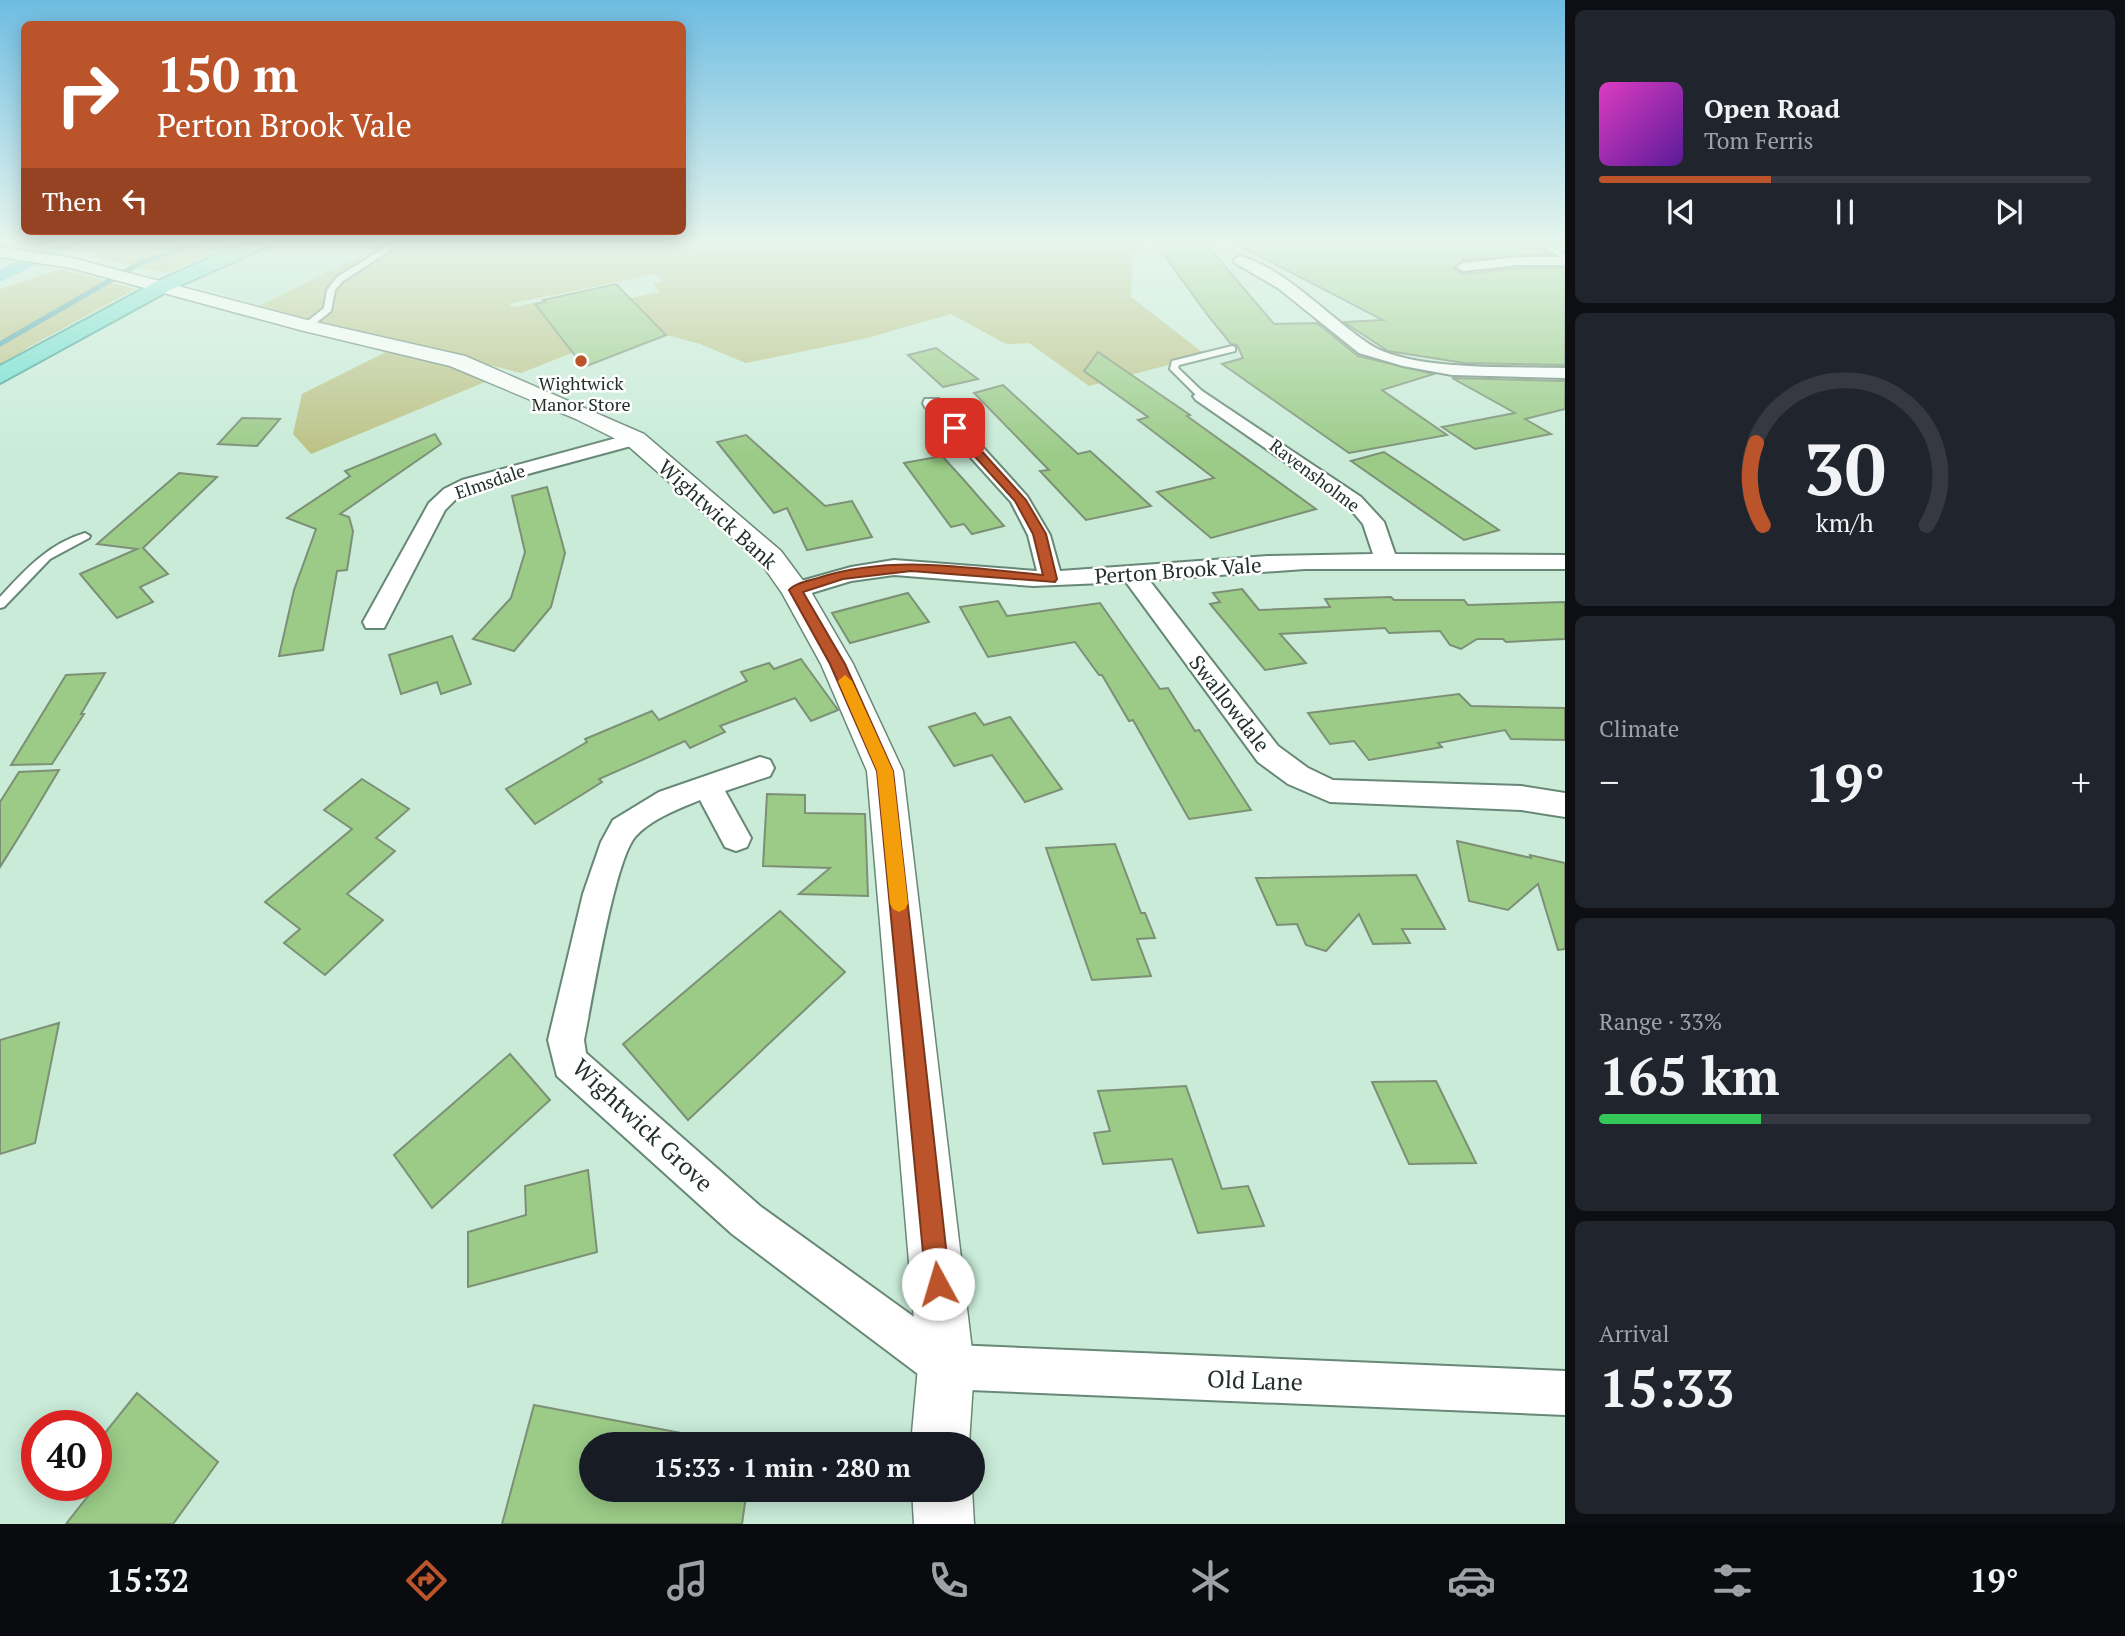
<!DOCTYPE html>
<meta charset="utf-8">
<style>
:root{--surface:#171b24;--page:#20242c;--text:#f1f3f6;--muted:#9ea1a6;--line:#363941;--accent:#bb542b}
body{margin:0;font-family:"PT Serif",serif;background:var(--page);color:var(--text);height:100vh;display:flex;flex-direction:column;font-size:26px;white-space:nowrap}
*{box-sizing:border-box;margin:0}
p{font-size:23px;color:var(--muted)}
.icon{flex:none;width:38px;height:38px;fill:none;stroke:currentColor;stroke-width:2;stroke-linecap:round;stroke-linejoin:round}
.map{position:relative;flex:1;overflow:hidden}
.side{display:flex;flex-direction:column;gap:10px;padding:10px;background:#0d0f14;width:560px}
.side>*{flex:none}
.top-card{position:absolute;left:21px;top:21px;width:665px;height:214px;border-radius:10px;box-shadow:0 4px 18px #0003;background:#bb542b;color:#fff;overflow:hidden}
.speed{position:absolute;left:21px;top:1410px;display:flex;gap:14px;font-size:35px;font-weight:700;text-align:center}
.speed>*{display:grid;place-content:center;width:91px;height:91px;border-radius:50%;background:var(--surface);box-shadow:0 4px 18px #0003;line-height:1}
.speed .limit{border:10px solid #d22;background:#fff;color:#111}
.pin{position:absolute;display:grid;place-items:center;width:60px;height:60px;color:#fff;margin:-30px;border-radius:14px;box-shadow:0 4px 10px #0006}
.me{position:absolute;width:77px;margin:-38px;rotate:354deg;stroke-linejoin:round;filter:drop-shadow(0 0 5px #0008)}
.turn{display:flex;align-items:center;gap:24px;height:147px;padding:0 21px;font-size:32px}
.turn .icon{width:91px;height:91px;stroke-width:2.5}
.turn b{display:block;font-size:49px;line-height:60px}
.then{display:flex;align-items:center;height:66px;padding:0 21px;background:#0003;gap:14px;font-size:26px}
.big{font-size:52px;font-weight:700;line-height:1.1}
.side .card{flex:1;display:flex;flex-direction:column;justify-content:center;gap:10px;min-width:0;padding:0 24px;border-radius:10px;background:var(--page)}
.side .dial{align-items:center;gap:0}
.dial svg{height:182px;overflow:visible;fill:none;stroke:var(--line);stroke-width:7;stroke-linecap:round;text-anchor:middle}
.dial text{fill:var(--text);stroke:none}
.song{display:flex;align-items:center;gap:21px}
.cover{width:84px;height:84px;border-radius:10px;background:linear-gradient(135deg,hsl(310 70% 55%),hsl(270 70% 35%))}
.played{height:7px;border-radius:4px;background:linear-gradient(90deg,var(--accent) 35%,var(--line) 35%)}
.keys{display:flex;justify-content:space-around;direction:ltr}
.heat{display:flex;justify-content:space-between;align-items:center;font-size:38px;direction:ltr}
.charge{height:10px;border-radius:5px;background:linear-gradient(90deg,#34c759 33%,var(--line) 0)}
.trip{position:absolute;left:579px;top:1432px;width:406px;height:70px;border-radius:35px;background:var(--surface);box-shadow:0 4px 18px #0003;font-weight:700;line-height:70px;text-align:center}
.tab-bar{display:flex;height:112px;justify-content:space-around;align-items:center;background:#090b0e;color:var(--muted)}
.tab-bar .icon{width:49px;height:49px}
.tab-bar .on{color:var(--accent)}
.tab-bar b{font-size:32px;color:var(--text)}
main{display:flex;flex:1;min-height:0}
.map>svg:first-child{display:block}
.built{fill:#b9e3cc}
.green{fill:#bbc184}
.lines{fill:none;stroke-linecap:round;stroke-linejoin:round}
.stream{stroke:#479ba5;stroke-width:5}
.canal{fill:#57c9da;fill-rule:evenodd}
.building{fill:#9bcb87;stroke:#7d9076;stroke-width:2}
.service-casing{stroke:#688877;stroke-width:4}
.minor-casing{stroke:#688877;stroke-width:4}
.tertiary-casing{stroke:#688877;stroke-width:3}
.trunk-casing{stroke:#3a9c8f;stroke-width:4}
.service{fill:#fff;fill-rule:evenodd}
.minor{fill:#fff;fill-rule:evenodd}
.tertiary{fill:#fff;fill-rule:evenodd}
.trunk{fill:#6bded0;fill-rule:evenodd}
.route{fill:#bb542b;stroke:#7a371c;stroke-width:2}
.slow{fill:#f59e0b}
.poi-dot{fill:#bb542b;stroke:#fff;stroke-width:2.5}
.labels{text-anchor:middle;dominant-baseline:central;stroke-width:5;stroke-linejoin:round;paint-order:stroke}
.far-poi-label{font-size:18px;fill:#23312a;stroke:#fff}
.far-street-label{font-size:18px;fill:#23312a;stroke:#fff}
.street-label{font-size:21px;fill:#23312a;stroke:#fff}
.near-street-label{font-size:24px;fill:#23312a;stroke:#fff}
</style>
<main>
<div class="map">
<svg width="1565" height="1524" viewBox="0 0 1565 1524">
<rect width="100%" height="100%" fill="#c9ebd8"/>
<!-- built -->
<path class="built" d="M 273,244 L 383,244 L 259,306 L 188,283 Z"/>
<!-- green -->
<g class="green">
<path d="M 89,244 L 238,244 L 165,273 L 92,257 L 95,252 L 80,248 Z"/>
<path d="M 383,244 L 1139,244 L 1132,262 L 1131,297 L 1206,355 L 1089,386 L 1029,343 L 1006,344 L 951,314 L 863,339 L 746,363 L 700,344 L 637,327 L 648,317 L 630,298 L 660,292 L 653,284 L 663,281 L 656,274 L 509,304 L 513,307 L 533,303 L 540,312 L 546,311 L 587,347 L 521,373 L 259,306 Z"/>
<path d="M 61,269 L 135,289 L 29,347 L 0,366 L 0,289 Z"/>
<path d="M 390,350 L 448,365 L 485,382 L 311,454 L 293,434 L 302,394 Z"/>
</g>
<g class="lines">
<!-- stream -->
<path class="stream" d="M 0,344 L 142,262 L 199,244"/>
<!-- canal -->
<path class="canal" d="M 57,244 L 80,244 L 0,282 L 0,269 Z"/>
</g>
<!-- building -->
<g class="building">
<path d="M 1156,244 L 1206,244 L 1274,324 L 1317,323 L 1358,356 L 1434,374 L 1382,390 L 1447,435 L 1349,453 L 1222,364 L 1243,358 L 1237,345 L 1231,344 L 1209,317 Z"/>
<path d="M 1236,244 L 1533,244 L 1550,254 L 1463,260 L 1454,268 L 1463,274 L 1518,268 L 1565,268 L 1565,365 L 1464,363 L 1388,351 L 1344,322 L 1383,320 Z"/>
<path d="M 616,284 L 666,335 L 584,367 L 535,304 L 545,302 L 543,300 Z"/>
<path d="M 936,348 L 978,379 L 943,387 L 908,355 Z"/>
<path d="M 1098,352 L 1190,415 L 1187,416 L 1316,509 L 1211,538 L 1157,492 L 1214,478 L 1138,420 L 1148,417 L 1084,371 Z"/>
<path d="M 1452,378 L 1565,381 L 1565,409 L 1525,419 L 1551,434 L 1475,449 L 1442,427 L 1515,413 Z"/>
<path d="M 1003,385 L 1078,454 L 1090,451 L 1151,506 L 1086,520 L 1040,471 L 1049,470 L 974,393 Z"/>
<path d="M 242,418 L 280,419 L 257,446 L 218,444 Z"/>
<path d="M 435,434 L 441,444 L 340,514 L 349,517 L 353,531 L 347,570 L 337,571 L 323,650 L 279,656 L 294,590 L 316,529 L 287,518 L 350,476 L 345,471 Z"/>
<path d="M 746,435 L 825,506 L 852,501 L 872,537 L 807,550 L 787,508 L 774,513 L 717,442 Z"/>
<path d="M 1384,452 L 1414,472 L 1499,530 L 1464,540 L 1351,461 Z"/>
<path d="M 942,456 L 963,479 L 1004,526 L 972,534 L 964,524 L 951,527 L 904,463 Z"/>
<path d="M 179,473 L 217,477 L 143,548 L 168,574 L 140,587 L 153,602 L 117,618 L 80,574 L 137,549 L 97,544 Z"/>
<path d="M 547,487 L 565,553 L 551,607 L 514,651 L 473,639 L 511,598 L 525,552 L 512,496 Z"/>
<path d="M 1242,589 L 1259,610 L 1330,607 L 1325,599 L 1391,597 L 1394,600 L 1464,600 L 1468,605 L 1565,602 L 1565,639 L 1506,642 L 1503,639 L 1477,639 L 1461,649 L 1450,645 L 1440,631 L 1389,633 L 1385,628 L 1280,634 L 1306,663 L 1265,670 L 1210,604 L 1220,602 L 1213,593 Z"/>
<path d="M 908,593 L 929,622 L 850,643 L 832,613 Z"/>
<path d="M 998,601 L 1007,616 L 1100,603 L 1160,689 L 1168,688 L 1195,731 L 1199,730 L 1251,810 L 1189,819 L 1133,720 L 1129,721 L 1102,675 L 1099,675 L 1075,642 L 988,657 L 960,607 Z"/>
<path d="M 452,636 L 471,684 L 441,694 L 437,682 L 401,694 L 389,655 Z"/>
<path d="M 801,659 L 838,710 L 811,721 L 795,698 L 720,726 L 725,732 L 690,748 L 685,741 L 599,779 L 602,782 L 535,824 L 506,789 L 587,742 L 585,739 L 652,711 L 659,720 L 747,681 L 741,672 L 769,663 L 774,669 Z"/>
<path d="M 105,673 L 81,714 L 84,714 L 52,764 L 11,765 L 66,675 Z"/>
<path d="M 1459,694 L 1471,706 L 1565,708 L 1565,740 L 1511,739 L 1505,730 L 1438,743 L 1442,747 L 1369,760 L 1354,741 L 1330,744 L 1308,713 Z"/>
<path d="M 975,713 L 984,725 L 1010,717 L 1062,789 L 1025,802 L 992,755 L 954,766 L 929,727 Z"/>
<path d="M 59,770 L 25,827 L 0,867 L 0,802 L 19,772 Z"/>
<path d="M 362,779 L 409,809 L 376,838 L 395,851 L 347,894 L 383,920 L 325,975 L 284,943 L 300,929 L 265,902 L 352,829 L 324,810 Z"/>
<path d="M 767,794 L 805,795 L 805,813 L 865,814 L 868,896 L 799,894 L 830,868 L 763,866 Z"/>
<path d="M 1457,841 L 1531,858 L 1530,855 L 1565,863 L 1565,949 L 1558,950 L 1538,884 L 1508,910 L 1469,901 Z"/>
<path d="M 1115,844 L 1141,913 L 1145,913 L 1155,938 L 1137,939 L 1151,976 L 1092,980 L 1046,848 Z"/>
<path d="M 1416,875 L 1445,929 L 1402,929 L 1410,943 L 1373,944 L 1359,914 L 1326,951 L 1306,945 L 1297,924 L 1277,925 L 1256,878 Z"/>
<path d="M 780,911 L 845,972 L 688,1120 L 623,1044 Z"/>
<path d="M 59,1023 L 35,1143 L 0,1154 L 0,1040 Z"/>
<path d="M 510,1054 L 550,1100 L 432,1208 L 394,1155 Z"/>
<path d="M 1436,1081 L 1476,1163 L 1409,1164 L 1372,1082 Z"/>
<path d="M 1186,1086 L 1222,1189 L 1248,1186 L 1264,1226 L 1198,1233 L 1172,1159 L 1103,1164 L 1094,1133 L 1110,1131 L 1098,1091 Z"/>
<path d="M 588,1170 L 597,1252 L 468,1287 L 468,1232 L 526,1215 L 525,1186 Z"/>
<path d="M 137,1393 L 218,1462 L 173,1524 L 66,1524 L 106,1473 L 96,1465 L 96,1444 Z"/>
<path d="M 534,1405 L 739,1444 L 592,1444 L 592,1489 L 747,1489 L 742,1524 L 502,1524 Z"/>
</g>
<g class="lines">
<!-- service casing -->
<g class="service-casing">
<g id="service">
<path d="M 391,244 L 400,244 L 343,281 L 335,290 L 331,311 L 310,328 L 304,328 L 304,324 L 324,308 L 327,290 L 337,277 Z"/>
<path d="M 1535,244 L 1543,244 L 1565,254 L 1565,259 Z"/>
<path d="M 1232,346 L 1235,347 L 1235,351 L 1179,365 L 1178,368 L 1205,394 L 1205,398 L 1199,398 L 1170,369 L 1172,361 Z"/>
<path d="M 85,533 L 90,536 L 89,538 L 50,559 L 4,607 L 0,608 L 0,597 C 25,570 48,544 85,533 Z"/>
</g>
</g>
<!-- minor casing -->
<g class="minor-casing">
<g id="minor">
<path d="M 1240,256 C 1283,267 1331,319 1369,344 C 1411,372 1514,366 1565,368 L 1565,378 L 1452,375 L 1403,366 L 1359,353 L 1278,288 L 1235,263 L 1233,260 Z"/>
<path d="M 1518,257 L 1565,257 L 1565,265 L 1518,265 L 1463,271 L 1456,267 L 1463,263 Z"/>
<path d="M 1202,391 L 1361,497 L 1384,522 L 1395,554 L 1565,555 L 1565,569 L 1305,569 L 1149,580 L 1278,746 L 1308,768 L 1333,780 L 1521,786 L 1565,793 L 1565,817 L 1521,810 L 1330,802 L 1288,784 L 1258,762 L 1126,582 L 1033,586 L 894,575 L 851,581 L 795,598 L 787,595 L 783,590 L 787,585 L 851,567 L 894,560 L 1037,571 L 1028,535 L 1011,502 L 925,407 L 923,403 L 925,399 L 939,399 L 1027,496 L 1050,535 L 1060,571 L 1268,556 L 1373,554 L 1363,524 L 1347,505 L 1196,400 L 1193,396 Z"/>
<path d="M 635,433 L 645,439 L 642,443 L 476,488 L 458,497 L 445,510 L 384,628 L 366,628 L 363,622 L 429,503 L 444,489 L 462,480 Z"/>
<path d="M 760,757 L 770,760 L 774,768 L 770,776 L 725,791 L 751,838 L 747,847 L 736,851 L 725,847 L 700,800 C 678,809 651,819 635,837 C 614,862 592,1001 584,1040 L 586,1053 L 760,1206 L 953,1345 L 1565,1371 L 1565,1415 L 946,1389 L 930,1383 L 732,1234 L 557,1076 L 548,1040 L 583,894 L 601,842 L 613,820 L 659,792 Z"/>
</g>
</g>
<!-- tertiary casing -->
<g class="tertiary-casing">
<g id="tertiary">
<path d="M 0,247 L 72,258 L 311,321 L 465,356 L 644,434 L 781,551 L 810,590 L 853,664 L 903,771 L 974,1367 L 969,1444 L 911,1444 L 918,1367 L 867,771 L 821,664 L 782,593 L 761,563 L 626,444 L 576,419 L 450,366 L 300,330 L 71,268 L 0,257 Z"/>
<path d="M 912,1489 L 972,1489 L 974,1524 L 914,1524 Z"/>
</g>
</g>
<!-- trunk casing -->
<g class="trunk-casing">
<path id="trunk" d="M 241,244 L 267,244 L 264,248 L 170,290 L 0,383 L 0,366 L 156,282 Z"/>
</g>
<!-- service -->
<use href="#service" class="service"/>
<!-- minor -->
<use href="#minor" class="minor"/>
<!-- tertiary -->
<use href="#tertiary" class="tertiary"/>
<!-- trunk -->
<use href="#trunk" class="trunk"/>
</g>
<!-- sky -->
<linearGradient id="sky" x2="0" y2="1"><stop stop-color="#6ebce2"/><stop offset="0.53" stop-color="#e7f6ed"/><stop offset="1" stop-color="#e7f6ed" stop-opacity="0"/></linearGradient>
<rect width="1565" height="457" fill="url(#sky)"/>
<!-- route -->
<path class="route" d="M 951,426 L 959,426 L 1026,500 L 1046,534 L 1057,579 L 1055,582 L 911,571 L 843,579 L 803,592 L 845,664 L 893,771 L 950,1284 L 946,1293 L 938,1296 L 929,1293 L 926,1284 L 877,771 L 830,664 L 789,590 C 795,583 808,581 818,578 C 892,554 967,568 1043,575 L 1033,534 L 1015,501 L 951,430 Z"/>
<!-- slow -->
<path class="slow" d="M 845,675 L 852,681 L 893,771 L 908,904 L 905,909 L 899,912 L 893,909 L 890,904 L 877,771 L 838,681 Z"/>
<!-- markers -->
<circle class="poi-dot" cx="581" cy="361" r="7"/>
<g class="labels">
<!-- far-poi labels -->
<g class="far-poi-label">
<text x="581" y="383">Wightwick<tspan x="581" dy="21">Manor Store</tspan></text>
</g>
<!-- far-street labels -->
<g class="far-street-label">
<text transform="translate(1315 475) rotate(37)">Ravensholme</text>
<text transform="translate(490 481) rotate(-19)">Elmsdale</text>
</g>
<!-- street labels -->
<g class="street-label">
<text transform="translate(718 514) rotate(42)">Wightwick Bank</text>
<text transform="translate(1178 570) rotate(-4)">Perton Brook Vale</text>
<text transform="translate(1230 703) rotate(52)">Swallowdale</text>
</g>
<!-- near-street labels -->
<g class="near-street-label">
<text transform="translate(643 1125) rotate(43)">Wightwick Grove</text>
<text transform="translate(1255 1380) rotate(2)">Old Lane</text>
</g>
</g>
</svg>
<div class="speed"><div class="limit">40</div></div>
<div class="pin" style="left:955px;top:428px;background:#d93025"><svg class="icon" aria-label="arrive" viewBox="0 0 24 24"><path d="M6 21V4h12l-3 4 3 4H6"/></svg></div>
<svg class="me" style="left:938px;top:1284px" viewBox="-20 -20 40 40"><circle r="19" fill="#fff"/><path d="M0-13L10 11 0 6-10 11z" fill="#bb542b"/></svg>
<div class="trip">15:33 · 1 min · 280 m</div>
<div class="top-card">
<div class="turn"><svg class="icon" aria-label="right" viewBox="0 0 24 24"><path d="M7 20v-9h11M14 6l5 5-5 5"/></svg><div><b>150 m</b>Perton Brook Vale</div></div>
<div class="then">Then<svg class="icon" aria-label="left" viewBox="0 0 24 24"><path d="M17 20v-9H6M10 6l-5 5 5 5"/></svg></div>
</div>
</div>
<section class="side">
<div class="card">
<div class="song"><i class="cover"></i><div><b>Open Road</b><p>Tom Ferris</p></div></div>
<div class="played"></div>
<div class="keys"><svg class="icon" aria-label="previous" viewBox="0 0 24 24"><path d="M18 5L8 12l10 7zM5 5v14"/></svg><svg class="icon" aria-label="pause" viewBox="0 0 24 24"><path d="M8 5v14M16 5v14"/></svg><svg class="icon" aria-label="next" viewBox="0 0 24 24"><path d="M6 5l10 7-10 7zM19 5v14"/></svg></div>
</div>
<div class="card dial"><svg viewBox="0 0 100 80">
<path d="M14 69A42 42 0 1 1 86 69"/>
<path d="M14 69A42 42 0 0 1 11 33" stroke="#bb542b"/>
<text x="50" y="56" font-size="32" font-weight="700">30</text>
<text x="50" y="72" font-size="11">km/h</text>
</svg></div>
<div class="card"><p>Climate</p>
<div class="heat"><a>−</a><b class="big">19°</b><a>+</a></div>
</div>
<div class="card"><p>Range · 33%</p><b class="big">165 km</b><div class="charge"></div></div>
<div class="card"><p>Arrival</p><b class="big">15:33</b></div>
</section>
</main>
<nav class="tab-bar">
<b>15:32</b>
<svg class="icon on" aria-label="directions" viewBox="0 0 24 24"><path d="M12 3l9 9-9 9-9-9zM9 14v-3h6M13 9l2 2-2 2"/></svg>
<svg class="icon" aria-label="music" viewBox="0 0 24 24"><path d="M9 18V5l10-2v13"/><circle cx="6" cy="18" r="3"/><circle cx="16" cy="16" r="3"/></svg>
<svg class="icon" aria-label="phone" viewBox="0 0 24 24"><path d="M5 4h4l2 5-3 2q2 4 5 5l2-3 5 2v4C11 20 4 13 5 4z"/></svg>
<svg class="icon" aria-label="climate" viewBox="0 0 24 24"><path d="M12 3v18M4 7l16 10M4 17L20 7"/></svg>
<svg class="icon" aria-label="car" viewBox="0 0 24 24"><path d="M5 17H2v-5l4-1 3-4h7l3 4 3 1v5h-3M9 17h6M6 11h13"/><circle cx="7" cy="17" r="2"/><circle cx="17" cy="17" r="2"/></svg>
<svg class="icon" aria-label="filters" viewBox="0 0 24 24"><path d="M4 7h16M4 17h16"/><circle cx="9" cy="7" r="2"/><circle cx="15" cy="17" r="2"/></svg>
<b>19°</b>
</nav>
